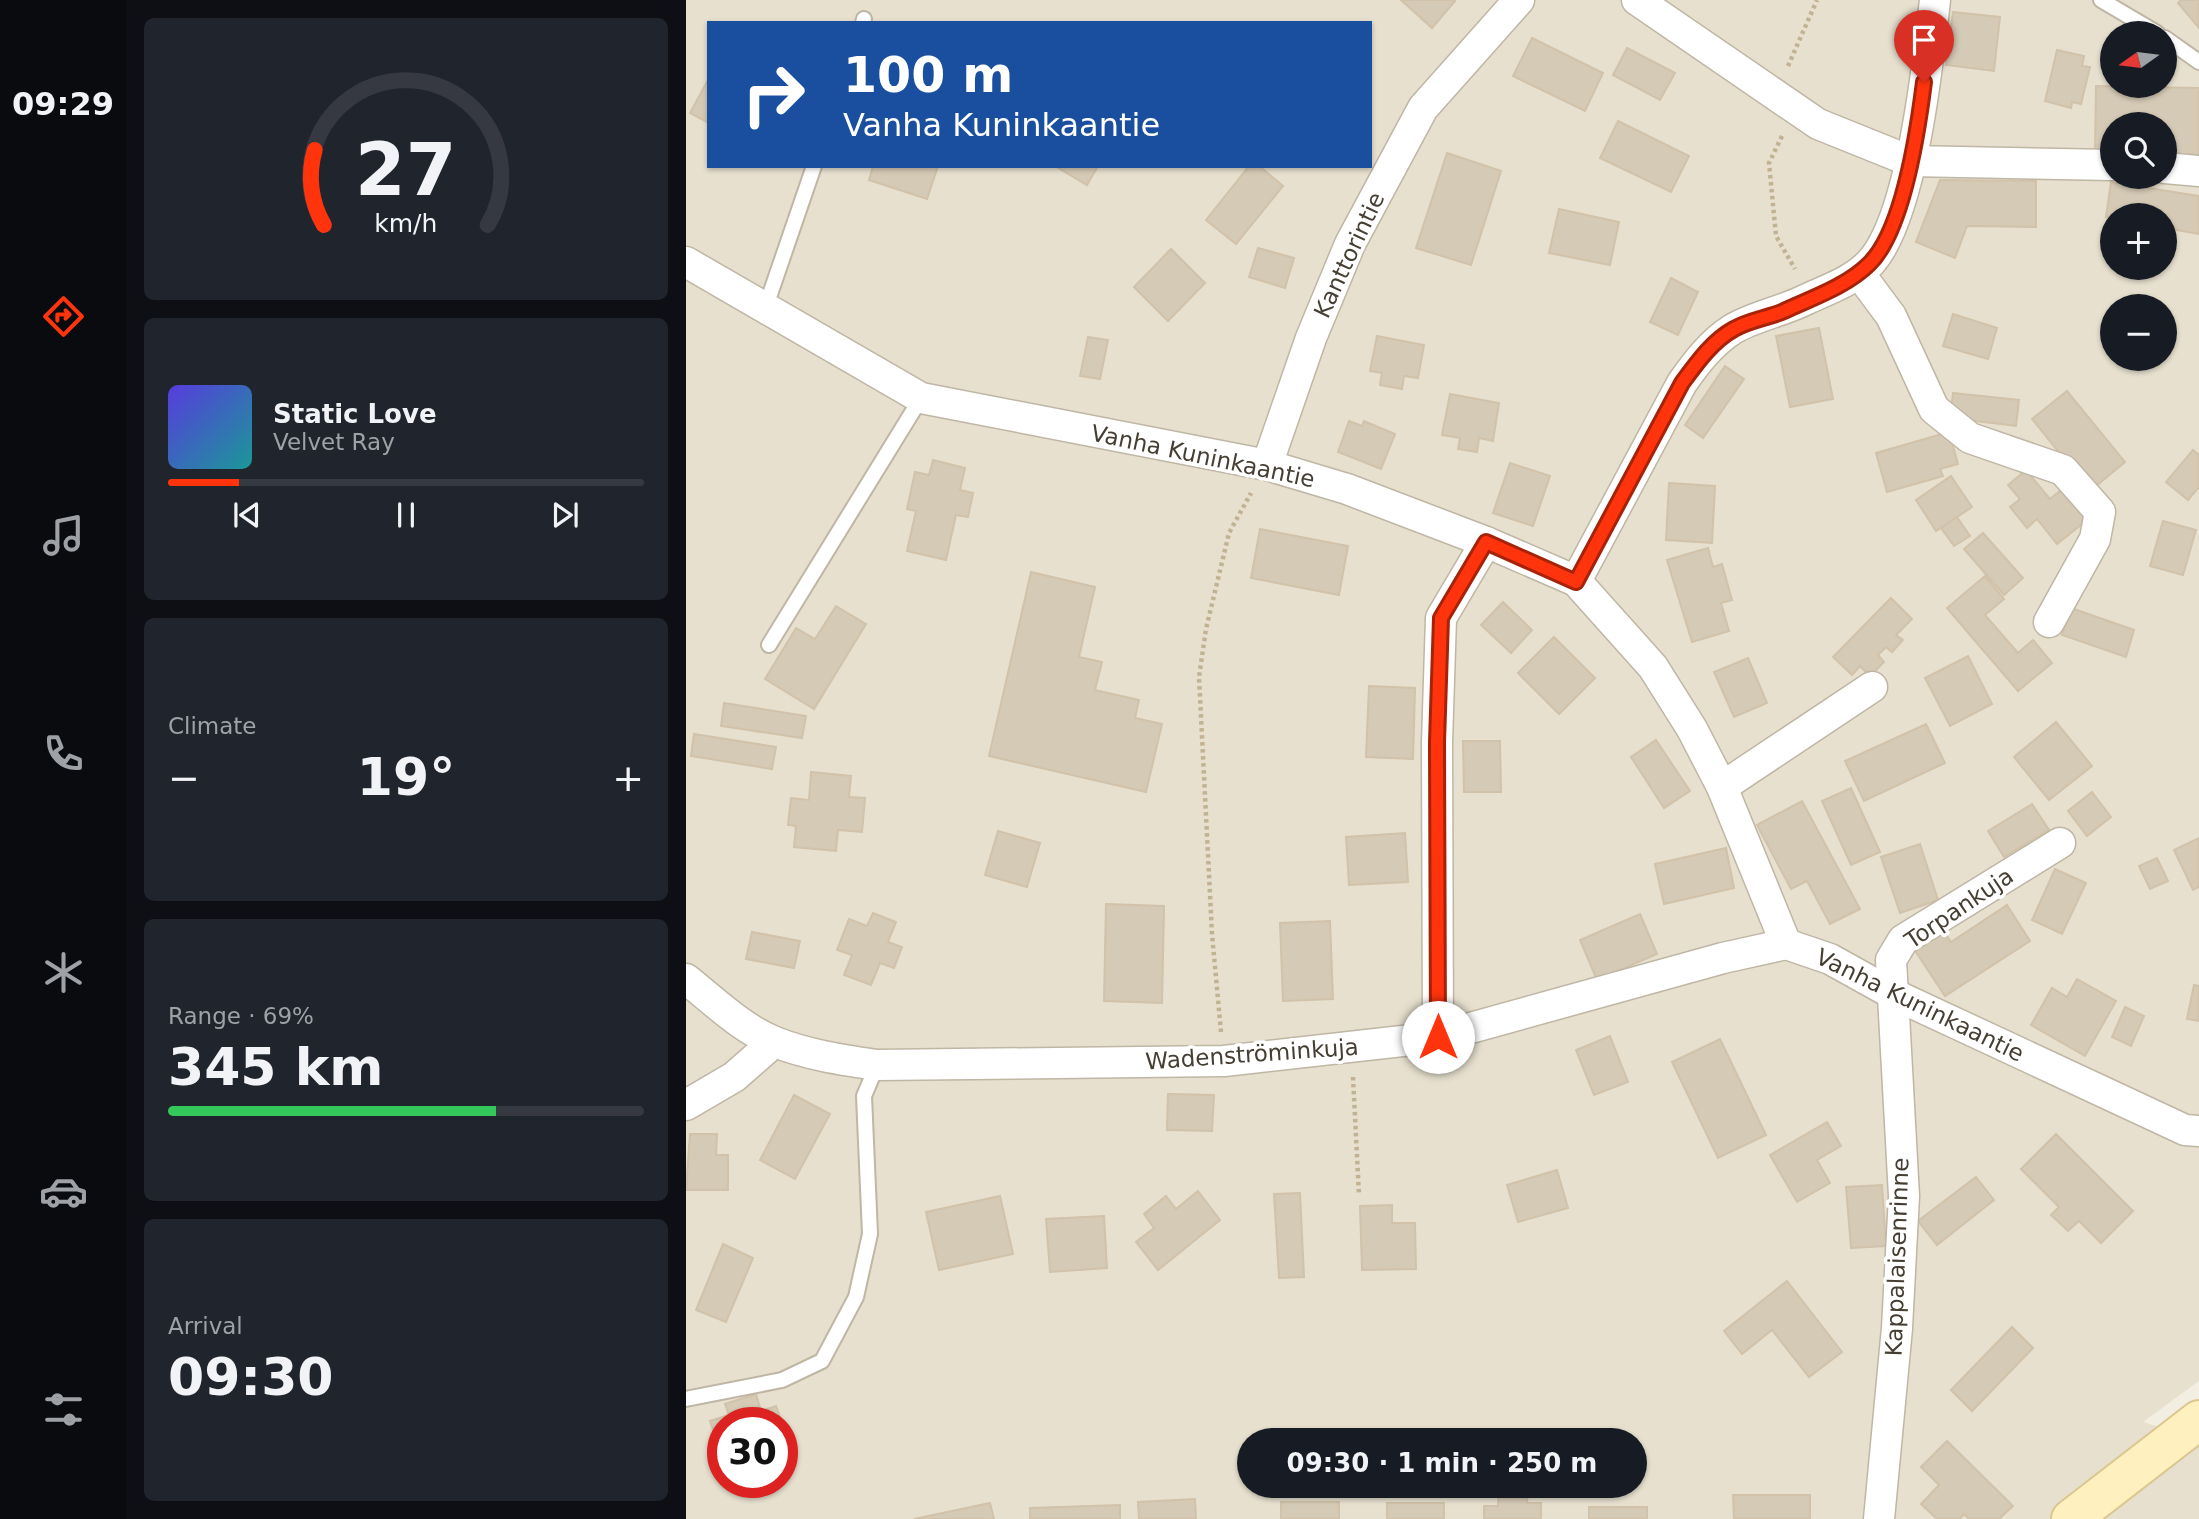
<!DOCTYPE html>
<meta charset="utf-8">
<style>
:root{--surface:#171b24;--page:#20242c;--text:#f1f3f6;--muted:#9ea1a6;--line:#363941;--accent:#ff340d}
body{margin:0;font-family:"DejaVu Sans",sans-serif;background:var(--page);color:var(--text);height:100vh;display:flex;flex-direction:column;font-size:26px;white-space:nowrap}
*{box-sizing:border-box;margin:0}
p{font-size:23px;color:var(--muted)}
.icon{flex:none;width:38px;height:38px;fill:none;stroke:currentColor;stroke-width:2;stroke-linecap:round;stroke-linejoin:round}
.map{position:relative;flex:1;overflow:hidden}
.side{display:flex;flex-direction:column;gap:18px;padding:18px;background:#0d0f14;width:560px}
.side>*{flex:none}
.top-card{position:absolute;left:21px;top:21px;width:665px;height:147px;border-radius:0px;box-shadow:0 2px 5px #0004;background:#1a4fa0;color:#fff;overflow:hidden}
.needle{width:46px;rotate:256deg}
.controls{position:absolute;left:1414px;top:21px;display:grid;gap:14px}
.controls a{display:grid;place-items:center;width:77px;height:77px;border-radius:50%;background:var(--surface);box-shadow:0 2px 5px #0004;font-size:35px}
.speed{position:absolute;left:21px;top:1407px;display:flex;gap:14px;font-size:35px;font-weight:700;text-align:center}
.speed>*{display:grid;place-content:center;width:91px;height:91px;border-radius:50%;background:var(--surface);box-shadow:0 2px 5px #0004;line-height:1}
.speed .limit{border:10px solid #d22;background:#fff;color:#111}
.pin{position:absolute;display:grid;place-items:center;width:60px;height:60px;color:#fff;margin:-72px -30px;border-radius:50% 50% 50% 0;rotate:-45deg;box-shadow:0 0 7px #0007}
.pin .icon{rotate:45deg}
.me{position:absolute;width:77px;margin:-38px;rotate:0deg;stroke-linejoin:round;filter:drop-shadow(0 0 5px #0008)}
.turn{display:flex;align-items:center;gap:24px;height:147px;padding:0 21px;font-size:32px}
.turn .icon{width:91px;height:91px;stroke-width:2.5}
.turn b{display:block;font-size:49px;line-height:60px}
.big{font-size:52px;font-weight:700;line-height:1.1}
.side .tile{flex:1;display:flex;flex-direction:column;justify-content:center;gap:10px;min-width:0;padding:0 24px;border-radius:10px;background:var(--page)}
.side .dial{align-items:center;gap:0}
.dial svg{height:182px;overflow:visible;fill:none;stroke:var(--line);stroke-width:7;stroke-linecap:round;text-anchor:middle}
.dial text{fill:var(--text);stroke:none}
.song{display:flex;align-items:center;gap:21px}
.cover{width:84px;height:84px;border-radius:10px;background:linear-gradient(135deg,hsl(250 70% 55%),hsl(180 70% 35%))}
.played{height:7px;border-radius:4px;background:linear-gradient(90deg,var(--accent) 15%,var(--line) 15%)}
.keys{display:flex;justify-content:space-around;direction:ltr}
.heat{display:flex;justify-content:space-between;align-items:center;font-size:38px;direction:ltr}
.charge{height:10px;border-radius:5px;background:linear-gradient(90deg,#34c759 69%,var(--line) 0)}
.trip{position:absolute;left:551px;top:1428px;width:410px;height:70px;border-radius:35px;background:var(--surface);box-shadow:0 2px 5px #0004;font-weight:700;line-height:70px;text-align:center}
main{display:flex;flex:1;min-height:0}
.menu{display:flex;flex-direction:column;width:126px;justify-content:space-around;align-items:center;background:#090b0e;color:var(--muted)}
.menu .icon{width:49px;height:49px}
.menu .selected{color:var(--accent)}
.menu b{font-size:32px;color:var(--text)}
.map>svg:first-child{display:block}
.residential{fill:#e7e0cf;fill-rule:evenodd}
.building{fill:#d5cab6;stroke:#d1c2a9;stroke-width:2}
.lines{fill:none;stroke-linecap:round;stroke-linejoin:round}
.lane-casing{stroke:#bfb6a4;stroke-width:18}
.street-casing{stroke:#bfb6a4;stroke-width:33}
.secondary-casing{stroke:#dac78f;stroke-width:42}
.path{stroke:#c2b294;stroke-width:4.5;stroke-dasharray:3.5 3.5;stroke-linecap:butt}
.lane{stroke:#fff;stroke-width:14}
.street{stroke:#fff;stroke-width:30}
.secondary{stroke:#fff0c0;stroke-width:38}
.route-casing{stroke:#a62208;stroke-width:18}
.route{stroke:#ff340d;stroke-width:12}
.labels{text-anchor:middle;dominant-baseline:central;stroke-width:7;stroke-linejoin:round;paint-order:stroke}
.street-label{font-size:23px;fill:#453e32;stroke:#fff}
</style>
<main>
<nav class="menu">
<b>09:29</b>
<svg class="icon selected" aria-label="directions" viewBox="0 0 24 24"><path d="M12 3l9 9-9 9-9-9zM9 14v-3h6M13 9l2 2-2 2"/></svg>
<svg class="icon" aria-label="music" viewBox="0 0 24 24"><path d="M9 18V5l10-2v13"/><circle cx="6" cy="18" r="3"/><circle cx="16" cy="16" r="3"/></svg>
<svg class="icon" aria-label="phone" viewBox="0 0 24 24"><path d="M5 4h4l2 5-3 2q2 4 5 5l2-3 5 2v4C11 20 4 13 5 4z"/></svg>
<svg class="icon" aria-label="climate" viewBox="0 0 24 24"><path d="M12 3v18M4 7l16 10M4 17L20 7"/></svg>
<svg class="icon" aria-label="car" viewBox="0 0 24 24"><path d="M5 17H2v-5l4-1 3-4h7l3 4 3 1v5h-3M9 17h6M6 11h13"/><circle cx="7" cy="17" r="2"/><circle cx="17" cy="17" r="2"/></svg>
<svg class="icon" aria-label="filters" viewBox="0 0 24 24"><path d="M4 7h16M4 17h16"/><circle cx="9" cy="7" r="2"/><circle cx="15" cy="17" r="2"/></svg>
</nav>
<section class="side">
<div class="tile dial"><svg viewBox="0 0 100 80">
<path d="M14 69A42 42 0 1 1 86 69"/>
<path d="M14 69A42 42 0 0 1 10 36" stroke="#ff340d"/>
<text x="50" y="56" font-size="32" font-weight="700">27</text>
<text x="50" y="72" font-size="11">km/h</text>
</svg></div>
<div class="tile">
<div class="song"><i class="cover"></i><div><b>Static Love</b><p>Velvet Ray</p></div></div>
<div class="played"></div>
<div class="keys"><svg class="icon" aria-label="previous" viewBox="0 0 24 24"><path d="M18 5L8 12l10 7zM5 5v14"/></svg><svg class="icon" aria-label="pause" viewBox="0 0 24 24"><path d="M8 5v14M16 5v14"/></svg><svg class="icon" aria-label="next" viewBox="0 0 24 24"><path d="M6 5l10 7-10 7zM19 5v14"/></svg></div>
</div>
<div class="tile"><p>Climate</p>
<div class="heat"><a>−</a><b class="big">19°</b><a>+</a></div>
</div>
<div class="tile"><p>Range · 69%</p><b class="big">345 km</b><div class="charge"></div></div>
<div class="tile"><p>Arrival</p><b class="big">09:30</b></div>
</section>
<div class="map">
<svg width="1513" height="1519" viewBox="0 0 1513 1519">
<rect width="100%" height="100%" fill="#f3eee2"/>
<!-- residential -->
<path class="residential" d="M 0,0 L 1513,0 L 1513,1381 L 1457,1422 L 1513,1439 L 1513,1519 L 0,1519 ZM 23,23 L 684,23 L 684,166 L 23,166 ZM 1426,33 L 1479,33 L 1479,86 L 1426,86 ZM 1426,124 L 1479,124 L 1479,177 L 1426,177 ZM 1426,215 L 1479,215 L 1479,268 L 1426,268 ZM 1426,306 L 1479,306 L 1479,359 L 1426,359 ZM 37,1423 L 96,1423 L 96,1482 L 37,1482 ZM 564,1440 L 948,1440 L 948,1486 L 564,1486 Z"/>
<!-- building -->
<g class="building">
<path d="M 715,0 L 768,0 L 769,1 L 746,28 Z"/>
<path d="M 1495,0 L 1513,0 L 1513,28 L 1492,3 Z"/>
<path d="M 1267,12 L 1314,17 L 1308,71 L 1260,65 Z"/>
<path d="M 846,38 L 917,73 L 899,111 L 827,76 Z"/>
<path d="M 941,48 L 989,73 L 974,100 L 927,75 Z"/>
<path d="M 1371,50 L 1398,56 L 1396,66 L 1404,67 L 1395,104 L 1386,102 L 1385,108 L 1359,101 Z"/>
<path d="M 23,78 L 23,123 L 4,113 Z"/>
<path d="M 1410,86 L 1513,88 L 1513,155 L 1479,154 L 1479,124 L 1426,124 L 1426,153 L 1409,153 Z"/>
<path d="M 932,121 L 1003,156 L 985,192 L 914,158 Z"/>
<path d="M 761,153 L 815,171 L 785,265 L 730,248 Z"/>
<path d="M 187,166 L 252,166 L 241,199 L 183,180 Z"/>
<path d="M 369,166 L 412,166 L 401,185 Z"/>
<path d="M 563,166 L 573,166 L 597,186 L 550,244 L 520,220 Z"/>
<path d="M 1254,180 L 1350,181 L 1350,227 L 1281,226 L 1269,258 L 1230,242 Z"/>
<path d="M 1425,182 L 1513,196 L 1513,234 L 1479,228 L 1479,215 L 1420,217 Z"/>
<path d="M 873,209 L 933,222 L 924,265 L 863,253 Z"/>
<path d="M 572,248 L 608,258 L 599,288 L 563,277 Z"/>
<path d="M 485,249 L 519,283 L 482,321 L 448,287 Z"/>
<path d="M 985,278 L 1012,292 L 992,335 L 964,322 Z"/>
<path d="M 1267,314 L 1311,328 L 1302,359 L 1257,346 Z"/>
<path d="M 1133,328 L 1147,399 L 1104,407 L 1090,336 Z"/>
<path d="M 691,336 L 738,345 L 732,378 L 718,376 L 716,389 L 694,385 L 696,373 L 684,371 Z"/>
<path d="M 402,337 L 422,340 L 414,379 L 394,376 Z"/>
<path d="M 1039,366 L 1058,379 L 1017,438 L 999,425 Z"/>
<path d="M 1381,391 L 1439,462 L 1404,491 L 1346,419 Z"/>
<path d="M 1267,393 L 1333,400 L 1330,426 L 1264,418 Z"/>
<path d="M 764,394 L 813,403 L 807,441 L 793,438 L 791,452 L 772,449 L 774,438 L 756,435 Z"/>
<path d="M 663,421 L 676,426 L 678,421 L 709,434 L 695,469 L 652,452 Z"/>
<path d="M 1263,432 L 1272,464 L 1254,469 L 1257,476 L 1201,492 L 1190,453 Z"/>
<path d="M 1507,450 L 1513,455 L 1513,487 L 1502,500 L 1480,482 Z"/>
<path d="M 247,460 L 279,468 L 274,490 L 287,493 L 282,517 L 270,515 L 260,560 L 221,551 L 230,511 L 221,509 L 229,472 L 243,475 Z"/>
<path d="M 824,463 L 864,476 L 847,526 L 807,513 Z"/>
<path d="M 1340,470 L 1364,499 L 1385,482 L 1410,513 L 1371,544 L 1351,519 L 1341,528 L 1324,507 L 1334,499 L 1322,485 Z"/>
<path d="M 1265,476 L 1286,507 L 1250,531 L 1230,500 Z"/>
<path d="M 983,483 L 1029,486 L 1026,543 L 980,540 Z"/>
<path d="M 1271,517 L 1284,536 L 1268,546 L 1255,528 Z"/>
<path d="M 1477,521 L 1510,530 L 1497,575 L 1464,566 Z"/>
<path d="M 574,529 L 662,546 L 653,595 L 565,578 Z"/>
<path d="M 1297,533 L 1337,578 L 1318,595 L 1278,549 Z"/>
<path d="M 1022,548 L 1027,567 L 1036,564 L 1046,600 L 1035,603 L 1043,631 L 1006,642 L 981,560 Z"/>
<path d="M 345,572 L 409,587 L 393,657 L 416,662 L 409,690 L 453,700 L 449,718 L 476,724 L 460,792 L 303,756 Z"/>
<path d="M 1299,576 L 1318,599 L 1299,615 L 1332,653 L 1347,640 L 1366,663 L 1332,691 L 1261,608 Z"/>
<path d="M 1205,598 L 1226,619 L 1210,635 L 1217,640 L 1206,652 L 1200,647 L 1192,655 L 1198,662 L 1184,676 L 1174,666 L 1166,675 L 1147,657 Z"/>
<path d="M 817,602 L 846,630 L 825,653 L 795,625 Z"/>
<path d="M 150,606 L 180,624 L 128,709 L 79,679 L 110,628 L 129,639 Z"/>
<path d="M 1385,608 L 1448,630 L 1440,657 L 1376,635 Z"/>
<path d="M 868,637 L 909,678 L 873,714 L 832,673 Z"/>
<path d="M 1282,656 L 1306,704 L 1264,726 L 1239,678 Z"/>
<path d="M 1062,658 L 1081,703 L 1048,717 L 1028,672 Z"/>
<path d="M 683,686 L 729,688 L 727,759 L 680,757 Z"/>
<path d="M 38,703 L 120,716 L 116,738 L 35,726 Z"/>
<path d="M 1370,722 L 1406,766 L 1363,800 L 1328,757 Z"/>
<path d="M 1240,724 L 1259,763 L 1178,801 L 1159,761 Z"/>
<path d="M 8,734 L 90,747 L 86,769 L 5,756 Z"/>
<path d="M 970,740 L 1004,791 L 978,808 L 945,757 Z"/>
<path d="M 777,741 L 814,741 L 815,792 L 778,792 Z"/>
<path d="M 125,772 L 165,776 L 163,797 L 179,798 L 176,832 L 152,830 L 150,851 L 108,847 L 110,826 L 102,825 L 105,798 L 123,800 Z"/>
<path d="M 1165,788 L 1194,852 L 1165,865 L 1136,801 Z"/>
<path d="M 1406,792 L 1425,817 L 1401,836 L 1382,811 Z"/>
<path d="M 1116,801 L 1174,909 L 1144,924 L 1121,881 L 1105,889 L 1071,825 Z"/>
<path d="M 1346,804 L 1363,830 L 1318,857 L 1302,831 Z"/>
<path d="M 312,831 L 354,843 L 341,887 L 299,875 Z"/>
<path d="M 719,833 L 722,882 L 663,885 L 660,837 Z"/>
<path d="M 1513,838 L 1513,887 L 1507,890 L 1488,850 Z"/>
<path d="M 1234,844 L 1252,900 L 1214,913 L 1195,857 Z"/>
<path d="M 1040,848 L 1048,888 L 978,904 L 969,864 Z"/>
<path d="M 1471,858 L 1482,881 L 1464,889 L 1453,866 Z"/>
<path d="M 1369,869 L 1400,883 L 1376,934 L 1346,920 Z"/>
<path d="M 420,904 L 478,906 L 476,1003 L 418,1001 Z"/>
<path d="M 1321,905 L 1344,941 L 1259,996 L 1228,949 L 1257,930 L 1265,942 Z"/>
<path d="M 187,913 L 210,922 L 202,942 L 216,947 L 208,968 L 194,963 L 185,985 L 158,975 L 166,955 L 151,950 L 163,919 L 181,926 Z"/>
<path d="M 954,914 L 971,954 L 911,980 L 894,940 Z"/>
<path d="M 644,921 L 647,999 L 597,1001 L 594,923 Z"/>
<path d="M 66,932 L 114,941 L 108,968 L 60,959 Z"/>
<path d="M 1391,979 L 1430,1001 L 1399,1056 L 1345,1025 L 1366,988 L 1381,997 Z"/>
<path d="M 1508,985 L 1513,986 L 1513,1021 L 1501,1019 Z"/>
<path d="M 1439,1007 L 1458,1016 L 1445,1046 L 1426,1037 Z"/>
<path d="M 924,1036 L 942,1082 L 908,1095 L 890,1050 Z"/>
<path d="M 1034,1039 L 1080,1135 L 1032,1158 L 986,1062 Z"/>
<path d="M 482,1094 L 528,1095 L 526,1131 L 481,1130 Z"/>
<path d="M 108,1095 L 144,1114 L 109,1179 L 74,1160 Z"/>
<path d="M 1141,1122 L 1155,1146 L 1131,1160 L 1144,1183 L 1111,1202 L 1084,1155 Z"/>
<path d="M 4,1134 L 31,1134 L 30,1155 L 42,1155 L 42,1190 L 0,1190 Z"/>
<path d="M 1370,1134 L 1447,1211 L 1415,1243 L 1393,1221 L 1382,1231 L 1365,1215 L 1373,1207 L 1335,1169 Z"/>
<path d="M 871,1170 L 882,1208 L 832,1222 L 821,1185 Z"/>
<path d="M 1290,1177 L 1308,1200 L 1251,1245 L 1232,1221 Z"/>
<path d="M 1196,1185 L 1200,1246 L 1165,1248 L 1160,1187 Z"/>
<path d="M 512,1191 L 534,1220 L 472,1270 L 450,1242 L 468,1228 L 458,1214 L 480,1196 L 490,1209 Z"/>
<path d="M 614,1193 L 618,1277 L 593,1278 L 588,1194 Z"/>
<path d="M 314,1196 L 327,1254 L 253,1270 L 240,1212 Z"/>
<path d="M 706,1205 L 706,1223 L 729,1223 L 730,1269 L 676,1270 L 674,1206 Z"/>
<path d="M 418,1216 L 421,1268 L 364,1272 L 360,1219 Z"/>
<path d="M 37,1244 L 67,1258 L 40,1322 L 10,1310 Z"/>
<path d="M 1101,1281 L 1156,1352 L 1123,1377 L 1086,1330 L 1056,1354 L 1038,1331 Z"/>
<path d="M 1326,1327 L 1347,1348 L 1286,1411 L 1265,1390 Z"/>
<path d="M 70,1394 L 75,1411 L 90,1406 L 106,1450 L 96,1453 L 96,1423 L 37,1423 L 37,1460 L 24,1421 L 43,1415 L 39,1404 Z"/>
<path d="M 1261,1441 L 1327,1506 L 1313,1519 L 1283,1519 L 1278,1514 L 1274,1519 L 1251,1519 L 1235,1504 L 1253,1485 L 1235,1467 Z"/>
<path d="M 813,1486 L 842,1486 L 841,1503 L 855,1503 L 855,1519 L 798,1519 L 798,1506 L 812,1506 Z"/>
<path d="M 1047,1495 L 1124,1495 L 1124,1519 L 1048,1519 Z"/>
<path d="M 509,1499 L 510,1519 L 453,1519 L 452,1502 Z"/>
<rect x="595" y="1502" width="58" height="17"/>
<path d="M 304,1503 L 308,1519 L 228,1519 Z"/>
<rect x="701" y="1503" width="57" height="16"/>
<path d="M 434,1505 L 434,1519 L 344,1519 L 344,1508 Z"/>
<rect x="903" y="1507" width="58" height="12"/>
</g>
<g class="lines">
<!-- lane casing -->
<g class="lane-casing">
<g id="lane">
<path d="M 1415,0 L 1471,33"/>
<path d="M 177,23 L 178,19"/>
<path d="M 1479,38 L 1513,62"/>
<path d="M 80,306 L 128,166"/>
<path d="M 83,645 L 235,398"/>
<path d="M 0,1399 L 96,1380 L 136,1361 L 170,1297 L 184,1234 L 178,1096 L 191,1065"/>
</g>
</g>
<!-- street casing -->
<g class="street-casing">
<g id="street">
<path d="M 951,0 L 1132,124 L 1224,161 L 1426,165"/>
<path d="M 1479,168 L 1513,171"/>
<path d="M 0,262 L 235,398 L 581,465 L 661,489 L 800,542 L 890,581 L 967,667 L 1006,729 L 1036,787 L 1100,944 L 1144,959 L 1207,994 L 1499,1130 L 1513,1131"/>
<path d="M 1173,273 L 1205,316 L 1248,409 L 1284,438 L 1377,470 L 1414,512 L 1409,539 L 1363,622"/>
<path d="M 581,465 L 625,338 L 664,244 L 737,108 L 833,0"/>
<path d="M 890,581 L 996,383 C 1010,363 1026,342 1047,329 C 1069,316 1098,311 1121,299 C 1143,289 1169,280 1185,262 C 1226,216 1242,63 1249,0"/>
<path d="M 1036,787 L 1186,687"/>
<path d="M 0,979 C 28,1001 56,1029 89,1042 C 122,1055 157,1060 191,1065 L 538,1061 L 752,1037 L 1037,958 L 1100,944"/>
<path d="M 752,1037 L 751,742 L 755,618 L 800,542"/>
<path d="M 0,1105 L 48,1077 L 88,1042"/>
<path d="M 1193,1519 L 1211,1328 L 1218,1196 L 1205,960 L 1217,940 L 1374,843"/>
</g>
</g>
<!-- secondary casing -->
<g class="secondary-casing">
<path id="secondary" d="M 1385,1519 L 1513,1420"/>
</g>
<!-- path -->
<g class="path">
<path d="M 1102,66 L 1131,0"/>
<path d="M 1096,136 L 1083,163 L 1090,236 L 1109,269"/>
<path d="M 535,1032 L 526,934 L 513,677 L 520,629 L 543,533 L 565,493"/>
<path d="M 667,1077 L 673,1195"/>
</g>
<!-- lane -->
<use href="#lane" class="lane"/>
<!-- street -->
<use href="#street" class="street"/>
<!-- secondary -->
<use href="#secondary" class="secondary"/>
</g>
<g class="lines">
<!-- route casing -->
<g class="route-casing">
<path id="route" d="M 752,1037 L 751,742 L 755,618 L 800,542 L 890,582 L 996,383 C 1010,364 1026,341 1048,329 C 1063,320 1082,318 1098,311 C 1126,298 1161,286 1183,264 C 1217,231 1232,130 1238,82"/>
</g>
<!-- route -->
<use href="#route" class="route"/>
</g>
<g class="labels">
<!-- street labels -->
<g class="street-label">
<text transform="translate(663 255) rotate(-65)">Kanttorintie</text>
<text transform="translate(517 456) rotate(12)">Vanha Kuninkaantie</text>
<text transform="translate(1273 908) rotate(-34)">Torpankuja</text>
<text transform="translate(1234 1005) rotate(26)">Vanha Kuninkaantie</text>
<text transform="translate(566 1054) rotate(-4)">Wadenströminkuja</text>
<text transform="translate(1211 1257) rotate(-88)">Kappalaisenrinne</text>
</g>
</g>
</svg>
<div class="controls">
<a><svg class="needle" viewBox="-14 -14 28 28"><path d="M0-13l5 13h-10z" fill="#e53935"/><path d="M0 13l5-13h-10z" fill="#9ea1a6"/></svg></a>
<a><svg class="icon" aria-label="search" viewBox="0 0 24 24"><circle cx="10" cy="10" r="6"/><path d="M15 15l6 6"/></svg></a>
<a>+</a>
<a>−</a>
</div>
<div class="speed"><div class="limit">30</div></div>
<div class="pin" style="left:1238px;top:82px;background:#d93025"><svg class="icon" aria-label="arrive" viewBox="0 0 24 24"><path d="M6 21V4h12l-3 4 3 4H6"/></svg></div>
<svg class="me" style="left:752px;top:1037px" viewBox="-20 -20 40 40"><circle r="19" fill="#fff"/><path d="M0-13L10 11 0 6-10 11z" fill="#ff340d"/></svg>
<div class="trip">09:30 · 1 min · 250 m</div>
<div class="top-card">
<div class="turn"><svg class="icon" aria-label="right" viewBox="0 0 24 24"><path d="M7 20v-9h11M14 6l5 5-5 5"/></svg><div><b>100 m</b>Vanha Kuninkaantie</div></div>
</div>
</div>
</main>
